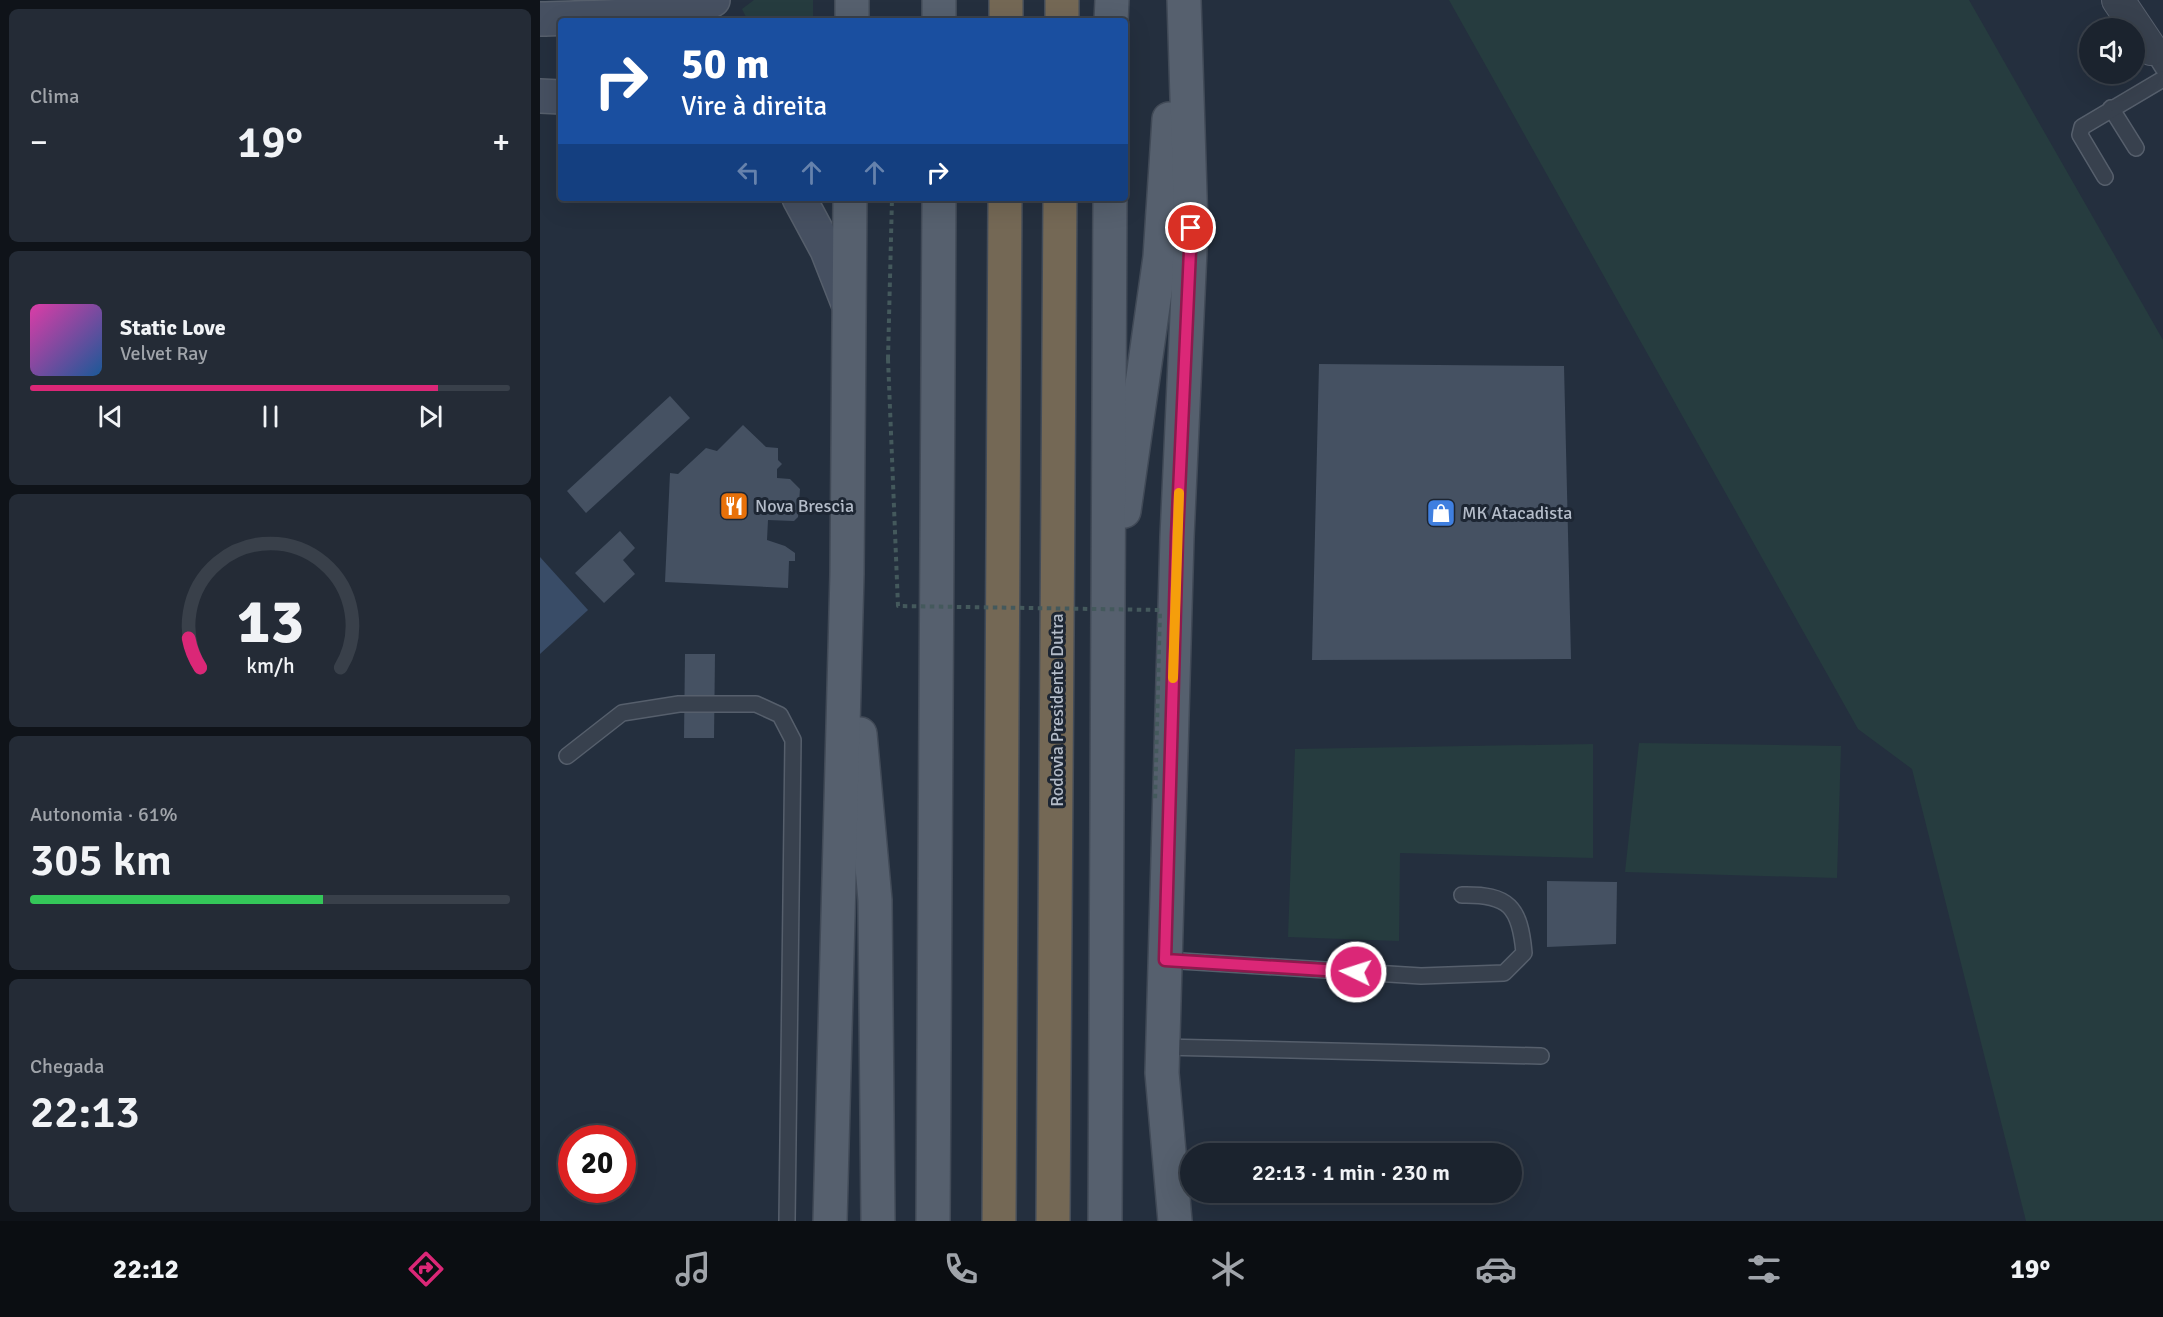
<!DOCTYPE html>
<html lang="pt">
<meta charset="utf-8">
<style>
:root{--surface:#1b232e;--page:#242b36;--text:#f1f3f6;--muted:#a0a4aa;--line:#39404a;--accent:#db2777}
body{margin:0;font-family:Signika,sans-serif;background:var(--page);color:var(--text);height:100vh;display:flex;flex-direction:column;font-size:22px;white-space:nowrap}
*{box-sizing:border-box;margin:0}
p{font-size:20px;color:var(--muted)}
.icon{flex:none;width:33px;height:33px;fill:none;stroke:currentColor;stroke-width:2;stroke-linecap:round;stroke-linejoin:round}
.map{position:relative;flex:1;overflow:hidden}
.panel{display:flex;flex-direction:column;gap:9px;padding:9px;background:#0f1319;width:540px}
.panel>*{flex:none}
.top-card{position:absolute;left:18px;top:18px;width:570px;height:183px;border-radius:6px;box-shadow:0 6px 24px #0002,0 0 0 2px var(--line);background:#1a4fa0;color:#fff;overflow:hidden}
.buttons{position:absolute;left:1539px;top:18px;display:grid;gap:12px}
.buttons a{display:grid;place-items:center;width:66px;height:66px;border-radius:50%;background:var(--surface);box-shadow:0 6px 24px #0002,0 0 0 2px var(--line);font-size:30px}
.speed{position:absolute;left:18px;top:1125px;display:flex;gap:12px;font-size:30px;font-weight:700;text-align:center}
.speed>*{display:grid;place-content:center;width:78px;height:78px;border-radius:50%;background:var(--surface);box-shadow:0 6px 24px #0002,0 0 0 2px var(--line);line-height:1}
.speed .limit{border:9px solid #d22;background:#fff;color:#111}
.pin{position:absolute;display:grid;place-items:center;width:51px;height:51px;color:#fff;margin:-26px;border:3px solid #fff;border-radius:50%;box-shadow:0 2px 6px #0007}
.me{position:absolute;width:66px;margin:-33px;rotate:274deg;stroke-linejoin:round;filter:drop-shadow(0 0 4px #0008)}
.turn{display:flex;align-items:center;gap:21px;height:126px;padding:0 24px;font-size:27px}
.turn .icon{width:78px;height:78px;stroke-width:2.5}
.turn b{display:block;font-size:42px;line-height:51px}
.lanes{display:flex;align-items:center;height:57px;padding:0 24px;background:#0003;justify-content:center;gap:30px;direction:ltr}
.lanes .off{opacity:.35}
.big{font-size:45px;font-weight:600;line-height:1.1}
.panel .tile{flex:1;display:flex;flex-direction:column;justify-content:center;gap:9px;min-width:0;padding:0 21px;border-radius:9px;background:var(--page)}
.panel .dial{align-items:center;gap:0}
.dial svg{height:156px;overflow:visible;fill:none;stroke:var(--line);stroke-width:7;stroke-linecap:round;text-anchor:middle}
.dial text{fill:var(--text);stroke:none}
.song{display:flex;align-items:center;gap:18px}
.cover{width:72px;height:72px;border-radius:9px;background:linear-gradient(135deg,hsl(320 70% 55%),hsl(210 70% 35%))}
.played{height:6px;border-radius:3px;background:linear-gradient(90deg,var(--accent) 85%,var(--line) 85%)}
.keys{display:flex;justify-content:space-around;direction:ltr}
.heat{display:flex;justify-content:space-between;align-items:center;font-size:33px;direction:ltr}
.charge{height:9px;border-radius:4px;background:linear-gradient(90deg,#34c759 61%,var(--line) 0)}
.trip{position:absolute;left:640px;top:1143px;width:342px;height:60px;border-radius:30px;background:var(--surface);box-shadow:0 6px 24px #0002,0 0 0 2px var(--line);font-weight:600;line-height:60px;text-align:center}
.tab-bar{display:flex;height:96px;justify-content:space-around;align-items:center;background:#0b0e12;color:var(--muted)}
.tab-bar .icon{width:42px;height:42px}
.tab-bar .selected{color:var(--accent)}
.tab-bar b{font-size:27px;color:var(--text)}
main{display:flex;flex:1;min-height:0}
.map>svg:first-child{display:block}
.green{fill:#263c3f}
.water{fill:#394c67}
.building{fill:#455162}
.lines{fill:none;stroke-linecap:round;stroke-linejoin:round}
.service-casing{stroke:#565f6c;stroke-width:18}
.minor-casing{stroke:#565f6c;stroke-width:34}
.secondary-casing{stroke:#565f6c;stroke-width:36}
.primary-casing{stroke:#414a57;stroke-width:36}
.motorway-casing{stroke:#434c59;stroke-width:36}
.path{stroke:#44595c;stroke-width:4;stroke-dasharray:4.5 4.5;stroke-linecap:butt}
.service{stroke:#38414e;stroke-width:15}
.minor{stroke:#38414e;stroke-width:32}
.secondary{stroke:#465061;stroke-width:33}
.primary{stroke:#56606e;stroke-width:33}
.motorway{stroke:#746855;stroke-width:33}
.path-bridge{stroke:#44595c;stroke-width:4;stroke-dasharray:4.5 4.5;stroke-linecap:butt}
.route-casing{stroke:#8e194d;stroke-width:15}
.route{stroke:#db2777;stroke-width:10}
.slow{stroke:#f59e0b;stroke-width:10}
.labels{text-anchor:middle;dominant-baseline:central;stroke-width:6;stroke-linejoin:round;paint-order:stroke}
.poi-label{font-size:18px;fill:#b4bcc9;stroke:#1d2633;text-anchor:start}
.street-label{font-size:18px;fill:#b4bcc9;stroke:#1d2633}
</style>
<main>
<section class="panel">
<div class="tile"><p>Clima</p>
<div class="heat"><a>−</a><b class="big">19°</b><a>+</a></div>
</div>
<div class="tile">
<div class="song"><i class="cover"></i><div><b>Static Love</b><p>Velvet Ray</p></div></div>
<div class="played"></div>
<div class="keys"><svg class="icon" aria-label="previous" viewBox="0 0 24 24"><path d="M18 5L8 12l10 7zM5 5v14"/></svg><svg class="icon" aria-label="pause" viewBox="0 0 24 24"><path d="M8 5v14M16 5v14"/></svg><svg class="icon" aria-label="next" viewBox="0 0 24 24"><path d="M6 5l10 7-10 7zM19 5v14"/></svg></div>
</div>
<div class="tile dial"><svg viewBox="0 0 100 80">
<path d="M14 69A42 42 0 1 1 86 69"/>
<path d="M14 69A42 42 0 0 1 8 54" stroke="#db2777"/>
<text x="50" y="56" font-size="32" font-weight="700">13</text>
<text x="50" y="72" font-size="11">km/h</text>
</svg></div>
<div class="tile"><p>Autonomia · 61%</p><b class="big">305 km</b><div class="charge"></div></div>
<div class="tile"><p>Chegada</p><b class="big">22:13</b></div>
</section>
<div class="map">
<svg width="1623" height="1221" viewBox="0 0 1623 1221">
<rect width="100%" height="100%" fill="#242f3e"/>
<!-- green -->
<g class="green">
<path d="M 214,0 L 273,0 L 273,21 L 208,21 L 202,9 Z"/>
<path d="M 909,0 L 1429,0 L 1623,340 L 1623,1221 L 1486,1221 L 1372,769 L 1318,729 Z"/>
<path d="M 1099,743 L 1301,746 L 1297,878 L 1085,872 Z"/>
<path d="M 1053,744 L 1053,858 L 860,853 L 859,941 L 748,937 L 755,749 Z"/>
</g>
<!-- water -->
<path class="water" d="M 0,557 L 48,610 L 0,654 Z"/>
<!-- building -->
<g class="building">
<path d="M 779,364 L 1024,366 L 1031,659 L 772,660 Z"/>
<path d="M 130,396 L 150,418 L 46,513 L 27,491 Z"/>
<path d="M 203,425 L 226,447 L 238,448 L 238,460 L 242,464 L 237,469 L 237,478 L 250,479 L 260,489 L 258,517 L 254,521 L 228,520 L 227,540 L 245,546 L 255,553 L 255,561 L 249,561 L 248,588 L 125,582 L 130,473 L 138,474 L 166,448 L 177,451 Z"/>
<path d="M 80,531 L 95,548 L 83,560 L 95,574 L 64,603 L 35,573 Z"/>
<path d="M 145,654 L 175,654 L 174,738 L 144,738 Z"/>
<path d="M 1007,881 L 1077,882 L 1076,944 L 1007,947 Z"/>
</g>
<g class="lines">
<!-- service casing -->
<g class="service-casing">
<g id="service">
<path d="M 1611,49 L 1623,68"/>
<path d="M 1571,108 L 1596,148"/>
<path d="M 1565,177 L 1540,135 L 1542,127 L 1623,79"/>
<path d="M 27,756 L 82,713 L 139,704 L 216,704 L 240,715 L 253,740 L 247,1221"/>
<path d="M 625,960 L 881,976 L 964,973 L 984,953 C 980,907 969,894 922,895"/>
<path d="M 622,1047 L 1001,1056"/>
</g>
</g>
<!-- minor casing -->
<g class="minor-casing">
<path id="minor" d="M 1578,0 L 1611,49"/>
</g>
<!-- secondary casing -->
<g class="secondary-casing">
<g id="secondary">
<path d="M 0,19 C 45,17 135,19 173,0"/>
<path d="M 0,96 L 21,97"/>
<path d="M 259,198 L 287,250 L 309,306"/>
</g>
</g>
<!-- primary casing -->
<g class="primary-casing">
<g id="primary">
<path d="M 312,21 L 312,0"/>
<path d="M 399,21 L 399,0"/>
<path d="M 571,21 L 572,0"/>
<path d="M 584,511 L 620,257 L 629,119"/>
<path d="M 320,734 L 335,900 L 338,1221"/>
<path d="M 290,1221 L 307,574 L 310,198"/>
<path d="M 393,1221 L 399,198"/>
<path d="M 565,1221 L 570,198"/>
<path d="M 635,1221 L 622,1073 L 637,537 L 651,228 L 644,0"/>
</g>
</g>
<!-- motorway casing -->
<g class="motorway-casing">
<g id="motorway">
<path d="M 466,21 L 466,0"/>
<path d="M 522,21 L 522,0"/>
<path d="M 459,1221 L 465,198"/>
<path d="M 513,1221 L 520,198"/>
</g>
</g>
<!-- path -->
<path class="path" d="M 348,359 L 352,198"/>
<!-- service -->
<use href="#service" class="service"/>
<!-- minor -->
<use href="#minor" class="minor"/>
<!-- secondary -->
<use href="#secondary" class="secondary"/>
<!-- primary -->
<use href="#primary" class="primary"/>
<!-- motorway -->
<use href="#motorway" class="motorway"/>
<!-- path-bridge -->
<path class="path-bridge" d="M 348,359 L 358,606 L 620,610 L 615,802"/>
</g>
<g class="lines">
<!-- route casing -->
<g class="route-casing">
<path id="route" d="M 651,228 L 637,537 L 625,960 L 816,972"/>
</g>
<!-- route -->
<use href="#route" class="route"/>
<!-- slow -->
<path class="slow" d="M 633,678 L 639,493"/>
</g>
<!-- icons -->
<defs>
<g id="restaurant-square" transform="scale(1.5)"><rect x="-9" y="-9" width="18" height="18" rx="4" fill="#e8710a" stroke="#1d2633"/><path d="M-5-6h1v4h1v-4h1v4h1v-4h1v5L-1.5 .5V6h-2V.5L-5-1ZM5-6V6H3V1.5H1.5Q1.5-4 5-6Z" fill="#fff"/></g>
<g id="shop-square" transform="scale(1.5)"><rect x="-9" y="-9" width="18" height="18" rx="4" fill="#3f7fe0" stroke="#1d2633"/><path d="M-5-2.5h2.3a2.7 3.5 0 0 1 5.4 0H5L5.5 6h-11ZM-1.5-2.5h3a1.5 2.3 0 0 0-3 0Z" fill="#fff"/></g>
</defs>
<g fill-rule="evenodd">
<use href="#restaurant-square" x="194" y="506"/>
<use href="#shop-square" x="901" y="513"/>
</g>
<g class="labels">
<!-- poi labels -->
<g class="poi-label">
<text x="215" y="506">Nova Brescia</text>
<text x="922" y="513">MK Atacadista</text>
</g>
<!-- street labels -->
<g class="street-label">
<text transform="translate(517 710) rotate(-90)">Rodovia Presidente Dutra</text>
</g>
</g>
</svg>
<div class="buttons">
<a><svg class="icon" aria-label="sound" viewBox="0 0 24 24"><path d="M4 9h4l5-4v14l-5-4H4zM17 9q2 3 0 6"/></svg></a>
</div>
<div class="speed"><div class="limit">20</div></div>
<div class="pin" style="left:651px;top:228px;background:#d93025"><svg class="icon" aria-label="arrive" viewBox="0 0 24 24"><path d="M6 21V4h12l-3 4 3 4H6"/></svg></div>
<svg class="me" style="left:816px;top:972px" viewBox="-20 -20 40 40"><circle r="17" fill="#db2777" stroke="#fff" stroke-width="3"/><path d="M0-11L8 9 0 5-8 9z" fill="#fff"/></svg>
<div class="trip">22:13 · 1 min · 230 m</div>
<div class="top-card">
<div class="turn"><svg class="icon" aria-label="right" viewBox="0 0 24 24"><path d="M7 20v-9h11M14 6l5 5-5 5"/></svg><div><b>50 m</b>Vire à direita</div></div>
<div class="lanes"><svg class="icon off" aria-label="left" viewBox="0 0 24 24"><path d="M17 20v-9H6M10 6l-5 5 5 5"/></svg><svg class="icon off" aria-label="ahead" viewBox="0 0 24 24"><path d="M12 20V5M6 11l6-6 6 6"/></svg><svg class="icon off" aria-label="ahead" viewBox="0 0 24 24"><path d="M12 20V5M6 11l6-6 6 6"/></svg><svg class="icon" aria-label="right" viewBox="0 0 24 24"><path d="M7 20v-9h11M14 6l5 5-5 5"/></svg></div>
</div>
</div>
</main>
<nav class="tab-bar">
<b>22:12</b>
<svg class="icon selected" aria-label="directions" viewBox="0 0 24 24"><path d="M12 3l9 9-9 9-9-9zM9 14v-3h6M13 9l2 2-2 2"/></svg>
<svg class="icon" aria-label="music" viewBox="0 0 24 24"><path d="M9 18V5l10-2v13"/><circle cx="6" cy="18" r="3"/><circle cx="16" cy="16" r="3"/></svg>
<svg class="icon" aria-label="phone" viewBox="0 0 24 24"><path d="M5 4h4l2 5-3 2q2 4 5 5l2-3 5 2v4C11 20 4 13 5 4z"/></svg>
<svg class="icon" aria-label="climate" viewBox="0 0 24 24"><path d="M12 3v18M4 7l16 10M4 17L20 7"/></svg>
<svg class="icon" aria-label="car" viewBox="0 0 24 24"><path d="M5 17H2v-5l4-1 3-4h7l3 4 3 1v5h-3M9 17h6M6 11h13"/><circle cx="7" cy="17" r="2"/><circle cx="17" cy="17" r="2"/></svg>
<svg class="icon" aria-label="filters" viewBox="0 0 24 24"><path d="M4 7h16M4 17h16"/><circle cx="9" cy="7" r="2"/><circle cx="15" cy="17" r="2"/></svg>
<b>19°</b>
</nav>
